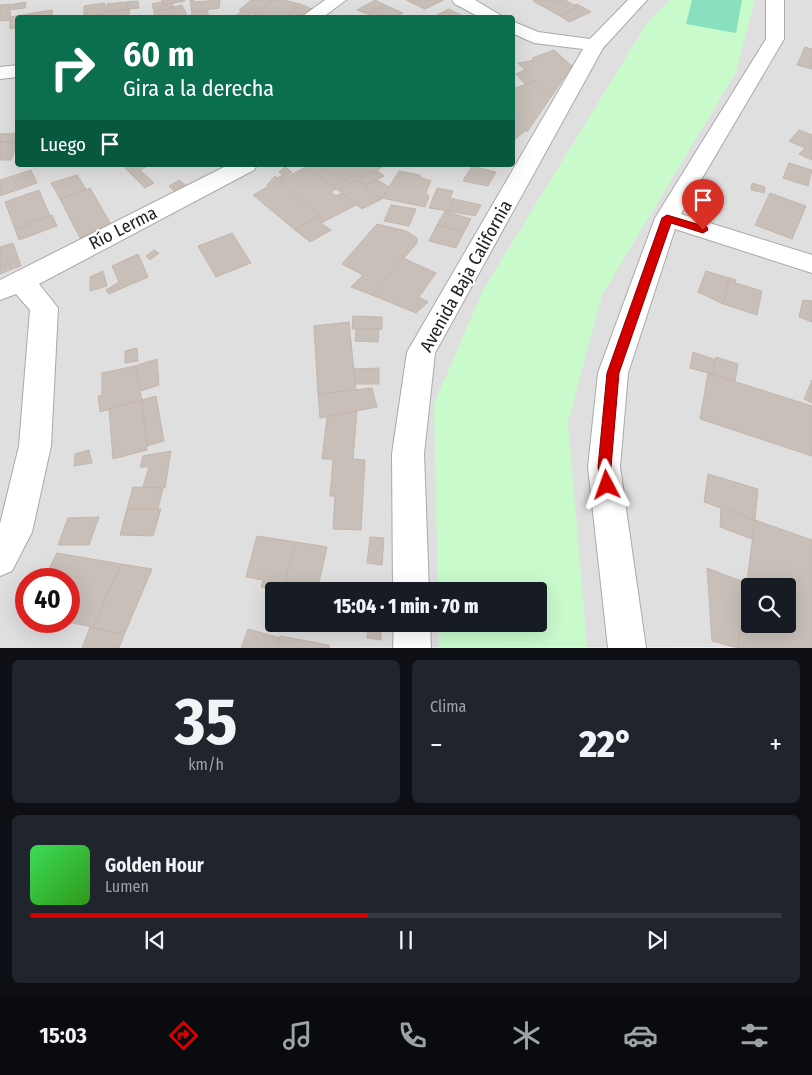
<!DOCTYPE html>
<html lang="es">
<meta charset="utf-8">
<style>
:root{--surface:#171b24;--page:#20242c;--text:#f1f3f6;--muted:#9ea1a6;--line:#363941;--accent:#d40000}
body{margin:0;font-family:"Fira Sans Condensed",sans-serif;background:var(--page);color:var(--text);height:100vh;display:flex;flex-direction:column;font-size:19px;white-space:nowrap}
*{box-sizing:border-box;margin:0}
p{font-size:16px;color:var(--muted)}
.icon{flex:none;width:28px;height:28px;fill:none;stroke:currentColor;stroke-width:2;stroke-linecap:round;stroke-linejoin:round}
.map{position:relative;height:648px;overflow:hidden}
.sheet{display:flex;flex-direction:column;gap:12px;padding:12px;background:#0d0f14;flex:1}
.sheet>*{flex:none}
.guide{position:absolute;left:15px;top:15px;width:500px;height:152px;border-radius:5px;box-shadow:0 5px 20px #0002;background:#0b6e4f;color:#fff;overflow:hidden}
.fabs{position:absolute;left:741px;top:578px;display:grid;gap:10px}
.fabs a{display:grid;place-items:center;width:55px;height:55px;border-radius:5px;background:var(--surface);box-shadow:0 5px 20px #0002;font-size:25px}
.speed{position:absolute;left:15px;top:568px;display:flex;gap:10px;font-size:25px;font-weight:700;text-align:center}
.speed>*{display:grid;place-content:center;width:65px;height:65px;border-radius:50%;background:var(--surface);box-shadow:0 5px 20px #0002;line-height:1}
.speed .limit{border:8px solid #d22;background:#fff;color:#111}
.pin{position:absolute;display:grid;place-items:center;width:42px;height:42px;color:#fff;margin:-51px -21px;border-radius:50% 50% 50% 0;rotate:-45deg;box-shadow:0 0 5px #0007}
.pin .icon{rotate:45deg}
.me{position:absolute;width:55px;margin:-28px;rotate:356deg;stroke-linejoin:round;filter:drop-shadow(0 0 4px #0008)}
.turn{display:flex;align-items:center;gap:18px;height:105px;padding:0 25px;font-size:22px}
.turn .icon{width:65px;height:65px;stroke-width:2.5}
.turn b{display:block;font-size:35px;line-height:42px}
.then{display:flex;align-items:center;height:48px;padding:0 25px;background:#0003;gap:10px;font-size:19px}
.big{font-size:38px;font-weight:800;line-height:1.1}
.sheet .tile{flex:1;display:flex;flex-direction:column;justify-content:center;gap:8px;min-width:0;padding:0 18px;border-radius:8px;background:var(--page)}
.sheet .dial{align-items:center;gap:0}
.dial b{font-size:65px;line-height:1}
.song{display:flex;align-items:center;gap:15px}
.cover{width:60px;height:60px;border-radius:8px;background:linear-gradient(135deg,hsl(130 70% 55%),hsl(110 70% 35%))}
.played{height:5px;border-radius:2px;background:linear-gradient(90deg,var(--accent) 45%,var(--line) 45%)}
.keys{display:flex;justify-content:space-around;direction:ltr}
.heat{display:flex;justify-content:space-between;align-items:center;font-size:28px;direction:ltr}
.sheet .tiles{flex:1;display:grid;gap:12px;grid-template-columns:1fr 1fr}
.tile:last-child{grid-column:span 2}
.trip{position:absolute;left:265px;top:582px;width:282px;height:50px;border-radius:5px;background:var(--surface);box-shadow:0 5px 20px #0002;font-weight:800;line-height:50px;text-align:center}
.tabs{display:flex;height:80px;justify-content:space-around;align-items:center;background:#090b0e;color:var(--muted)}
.tabs .icon{width:35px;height:35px}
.tabs .active{color:var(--accent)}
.tabs b{font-size:22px;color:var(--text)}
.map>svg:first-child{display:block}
.residential{fill:#e0dfdf;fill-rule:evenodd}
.park{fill:#c8facc}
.pitch{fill:#88e0be}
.building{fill:#c7bfb8;stroke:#c4b6ab;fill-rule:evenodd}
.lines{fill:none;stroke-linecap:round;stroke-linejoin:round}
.minor-casing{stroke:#a9a9a9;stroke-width:2}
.minor{fill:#fff;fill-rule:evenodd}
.route{fill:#d40000;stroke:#8a0000}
.labels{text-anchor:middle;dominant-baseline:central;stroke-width:4;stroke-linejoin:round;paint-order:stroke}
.street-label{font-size:18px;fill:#222;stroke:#fff}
</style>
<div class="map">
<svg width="812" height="648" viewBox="0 0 812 648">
<rect width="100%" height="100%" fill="#f2efe9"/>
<!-- residential -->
<path class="residential" d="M 0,0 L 812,0 L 812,647 L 0,648 ZM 18,18 L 512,18 L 512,165 L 18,165 ZM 26,579 L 69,579 L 69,621 L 26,621 ZM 750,586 L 788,586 L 788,624 L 750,624 ZM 274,591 L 539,591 L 539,624 L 274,624 Z"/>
<!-- park -->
<path class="park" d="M 670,0 L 755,0 L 736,72 L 602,295 L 568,422 L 587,647 L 439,647 L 439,624 L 539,624 L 539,591 L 438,591 L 434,404 L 483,290 L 649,20 Z"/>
<!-- pitch -->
<path class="pitch" d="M 692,0 L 742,0 L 736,33 L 686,24 Z"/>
<!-- building -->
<g class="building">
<path d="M 161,0 L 185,0 L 185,1 L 164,5 Z"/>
<path d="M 190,0 L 194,0 L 195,2 L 220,0 L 219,8 L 192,12 Z"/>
<path d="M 251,0 L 273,0 L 255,14 L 239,10 Z"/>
<path d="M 273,0 L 283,0 L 300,4 L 285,18 L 253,15 Z"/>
<path d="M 375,0 L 385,5 L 368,14 L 357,10 Z"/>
<path d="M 406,0 L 444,0 L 425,9 Z"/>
<path d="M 536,0 L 565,0 L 578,7 L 560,16 L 533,1 Z"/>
<path d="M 138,1 L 139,8 L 127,9 L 127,2 Z"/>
<path d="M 26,2 L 25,8 L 9,10 L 9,5 Z"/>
<path d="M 127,2 L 127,9 L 106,12 L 107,4 Z"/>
<path d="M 162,2 L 164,5 L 172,3 L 174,8 L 154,12 L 152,4 Z"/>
<path d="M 105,3 L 105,14 L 84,17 L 84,6 Z"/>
<path d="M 9,4 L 11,20 L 0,21 L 0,5 Z"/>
<path d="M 300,4 L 312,9 L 301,18 L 285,18 Z"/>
<path d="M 577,4 L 591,12 L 569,22 L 560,16 L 578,7 L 575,5 Z"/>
<path d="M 182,5 L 188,18 L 156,18 L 154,12 Z"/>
<path d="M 385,5 L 403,13 L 394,18 L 375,18 L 368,14 Z"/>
<path d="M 130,9 L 128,18 L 106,18 L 106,12 Z"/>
<path d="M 449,9 L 466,18 L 431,18 Z"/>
<path d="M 52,10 L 53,18 L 18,18 L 18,27 L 10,29 L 10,17 Z"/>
<path d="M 204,11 L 208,11 L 208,15 L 191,16 L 192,12 Z"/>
<path d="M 242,11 L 252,13 L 246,18 L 235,16 Z"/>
<path d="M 805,47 L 812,49 L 812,69 L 797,65 Z"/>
<path d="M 554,50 L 572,66 L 551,97 L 518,63 L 534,60 L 532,58 Z"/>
<path d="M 525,70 L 536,81 L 525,84 L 516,74 Z"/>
<path d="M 536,81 L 551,97 L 527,132 L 512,111 L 512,89 Z"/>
<path d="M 512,111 L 526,130 L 514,140 L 512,140 Z"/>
<path d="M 799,130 L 812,135 L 812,160 L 799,154 L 805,148 L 789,141 Z"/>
<path d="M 18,133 L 18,142 L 0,142 L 0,134 Z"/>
<path d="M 0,142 L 18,142 L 11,160 L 0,160 Z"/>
<path d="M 789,163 L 812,170 L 808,186 L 783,178 Z"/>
<path d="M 122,165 L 149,165 L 140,170 L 154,183 L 145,188 Z"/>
<path d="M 305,165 L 332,165 L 316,174 Z"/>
<path d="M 332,165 L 386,165 L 361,178 L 355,174 L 333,187 L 316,174 Z"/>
<path d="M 307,166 L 336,189 L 331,192 L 336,196 L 342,193 L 356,205 L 325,221 L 280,181 Z"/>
<path d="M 472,166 L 496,172 L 488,186 L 463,181 Z"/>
<path d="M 285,167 L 292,172 L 280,181 L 319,215 L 295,230 L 253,195 L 269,186 L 267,185 L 275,176 L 277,178 L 283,175 L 279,172 Z"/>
<path d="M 31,170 L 37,183 L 0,196 L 0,180 Z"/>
<path d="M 377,170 L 384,176 L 365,186 L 357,180 L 338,190 L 333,187 L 355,174 L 361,178 Z"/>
<path d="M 399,171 L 420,175 L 420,177 L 431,181 L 426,192 L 429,197 L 425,207 L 382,198 Z"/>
<path d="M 77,175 L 86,189 L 60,199 L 51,183 Z"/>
<path d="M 179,180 L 188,187 L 176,193 L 169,186 Z"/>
<path d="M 357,180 L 365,186 L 382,199 L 362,209 L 338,190 Z"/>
<path d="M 378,180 L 389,187 L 382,199 L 365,186 Z"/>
<path d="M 752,183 L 765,187 L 764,193 L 751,190 Z"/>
<path d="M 90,188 L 111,224 L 80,238 L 60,199 Z"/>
<path d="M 437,188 L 453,191 L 450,198 L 454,199 L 449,211 L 429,208 Z"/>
<path d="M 39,190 L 50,216 L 15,229 L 5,202 Z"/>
<path d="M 770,193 L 806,206 L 792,239 L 755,225 Z"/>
<path d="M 454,199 L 481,205 L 475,216 L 449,211 Z"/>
<path d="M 391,205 L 416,209 L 409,226 L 384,221 Z"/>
<path d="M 445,211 L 471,219 L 464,232 L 437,225 Z"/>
<path d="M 52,215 L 57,226 L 19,240 L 15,229 Z"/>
<path d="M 319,215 L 325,221 L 321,223 L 331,230 L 310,242 L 295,230 Z"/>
<path d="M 377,224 L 406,231 L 417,238 L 417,243 L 372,295 L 351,287 L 363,275 L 342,264 Z"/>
<path d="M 437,225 L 464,232 L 456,248 L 429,241 Z"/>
<path d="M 232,233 L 251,263 L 216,277 L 198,246 Z"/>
<path d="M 13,243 L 21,266 L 12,269 L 9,263 L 0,267 L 0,247 Z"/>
<path d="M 154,250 L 159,253 L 150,260 L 146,256 Z"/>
<path d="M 138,254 L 148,277 L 109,294 L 106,290 L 119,282 L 112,266 Z"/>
<path d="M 403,258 L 436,273 L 419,297 L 428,302 L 416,313 L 372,295 Z"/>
<path d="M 9,263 L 12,269 L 0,274 L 0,267 Z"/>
<path d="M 103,271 L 107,286 L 90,291 L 90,277 Z"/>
<path d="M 706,271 L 736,280 L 735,283 L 729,281 L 723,304 L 698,292 Z"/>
<path d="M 729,281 L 762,291 L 757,315 L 723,304 Z"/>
<path d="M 803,300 L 812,301 L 812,322 L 799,317 Z"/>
<path d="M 353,316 L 382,317 L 382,329 L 352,329 Z"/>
<path d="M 349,322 L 356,391 L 318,394 L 314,326 Z"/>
<path d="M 356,329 L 379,329 L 378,342 L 355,341 Z"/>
<path d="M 137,348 L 138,361 L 125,363 L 125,351 Z"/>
<path d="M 693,352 L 716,360 L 712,374 L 690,368 Z"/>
<path d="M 716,357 L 738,364 L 735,381 L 712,374 Z"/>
<path d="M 157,359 L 159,385 L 141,391 L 141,388 L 138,388 L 135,366 Z"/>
<path d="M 135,366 L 142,400 L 100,412 L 98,396 L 102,395 L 102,373 Z"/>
<path d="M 379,368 L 379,384 L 356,384 L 354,369 Z"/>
<path d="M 708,373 L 812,406 L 812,456 L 700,419 Z"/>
<path d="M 812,380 L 812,403 L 804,399 Z"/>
<path d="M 372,388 L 377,407 L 320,418 L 318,394 Z"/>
<path d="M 156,396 L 164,441 L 147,446 L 142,400 Z"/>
<path d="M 142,400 L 147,450 L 113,459 L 109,409 Z"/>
<path d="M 357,411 L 353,459 L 365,460 L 361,530 L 333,529 L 335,496 L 330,496 L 333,459 L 322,459 L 327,417 Z"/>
<path d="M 89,450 L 92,463 L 74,466 L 75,454 Z"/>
<path d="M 171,451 L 165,488 L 143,487 L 149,467 L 140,467 L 143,456 Z"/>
<path d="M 708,474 L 758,489 L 755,520 L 704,502 Z"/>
<path d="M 133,487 L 163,488 L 158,509 L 127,509 Z"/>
<path d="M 721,508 L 755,520 L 752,539 L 720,527 Z"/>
<path d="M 127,509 L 161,509 L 153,536 L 120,535 Z"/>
<path d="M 99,517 L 89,545 L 58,545 L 68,518 Z"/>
<path d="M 755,520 L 812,540 L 812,648 L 738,648 ZM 750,586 L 788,586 L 788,624 L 750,624 Z"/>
<path d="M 257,536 L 296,542 L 283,590 L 261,587 L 263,580 L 246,577 Z"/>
<path d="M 370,537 L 384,538 L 382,565 L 367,563 Z"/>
<path d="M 296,542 L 327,547 L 319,583 L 309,582 L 307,591 L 279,591 L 283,590 Z"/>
<path d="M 57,553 L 121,564 L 93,627 L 61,621 L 69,621 L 69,579 L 44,579 Z"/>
<path d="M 121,564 L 152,569 L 124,635 L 93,627 Z"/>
<path d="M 707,568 L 746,583 L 738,648 L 712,641 Z"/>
<path d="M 369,624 L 381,624 L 381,640 L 367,638 Z"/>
<path d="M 90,627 L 124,635 L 119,648 L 82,648 Z"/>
<path d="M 248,629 L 280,638 L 276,648 L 241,648 Z"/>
<path d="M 280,636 L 329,645 L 329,648 L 276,648 Z"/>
</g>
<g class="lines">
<!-- minor casing -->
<g class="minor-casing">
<g id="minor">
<path d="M 325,0 L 346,0 L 322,18 L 300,18 Z"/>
<path d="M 452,0 L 475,0 L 505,18 L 481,18 L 455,4 Z"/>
<path d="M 628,0 L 647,0 L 603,48 L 435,353 L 424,454 L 429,591 L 393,591 L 392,454 L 407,352 L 583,49 L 534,43 L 512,33 L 512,21 L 538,32 L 590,39 Z"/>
<path d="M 766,0 L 784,0 L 784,39 L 681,214 L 812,255 L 812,273 L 675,229 L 628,373 L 620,467 L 646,648 L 608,648 L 588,467 L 598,373 L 655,218 L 766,39 Z"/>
<path d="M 18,65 L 18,77 L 0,79 L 0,67 Z"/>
<path d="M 228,165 L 257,165 L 254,170 L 39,284 L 58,308 L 51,446 L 32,532 L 12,571 L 0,576 L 0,524 L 19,446 L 30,310 L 16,294 L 0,300 L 0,280 Z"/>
<path d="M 394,624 L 430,624 L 431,648 L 393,648 Z"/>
</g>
</g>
<!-- minor -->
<use href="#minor" class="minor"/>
</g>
<!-- route -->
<path class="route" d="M 667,215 L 707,227 L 708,230 L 703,233 L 671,223 L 619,373 L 611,467 L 613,485 L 611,489 L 607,491 L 602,489 L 598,467 L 607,373 L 662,218 Z"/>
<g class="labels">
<!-- street labels -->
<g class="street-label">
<text transform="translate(123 228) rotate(-27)">Río Lerma</text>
<text transform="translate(466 276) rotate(-61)">Avenida Baja California</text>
</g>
</g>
</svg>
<div class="fabs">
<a><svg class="icon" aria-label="search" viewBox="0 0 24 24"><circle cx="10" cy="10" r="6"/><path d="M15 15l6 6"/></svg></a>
</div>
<div class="speed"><div class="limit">40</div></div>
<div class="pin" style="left:703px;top:230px;background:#d93025"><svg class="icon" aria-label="arrive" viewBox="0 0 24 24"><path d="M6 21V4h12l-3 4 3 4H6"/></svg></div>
<svg class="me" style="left:607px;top:485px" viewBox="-20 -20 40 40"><path d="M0-17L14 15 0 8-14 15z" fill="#d40000" stroke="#fff" stroke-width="4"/></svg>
<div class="trip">15:04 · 1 min · 70 m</div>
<div class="guide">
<div class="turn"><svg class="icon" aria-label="right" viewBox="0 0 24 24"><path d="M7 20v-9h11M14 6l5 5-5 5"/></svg><div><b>60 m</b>Gira a la derecha</div></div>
<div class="then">Luego<svg class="icon" aria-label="arrive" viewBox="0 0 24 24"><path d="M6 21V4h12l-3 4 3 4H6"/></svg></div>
</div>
</div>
<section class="sheet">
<div class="tiles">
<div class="tile dial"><b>35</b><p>km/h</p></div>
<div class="tile"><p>Clima</p>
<div class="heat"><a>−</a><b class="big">22°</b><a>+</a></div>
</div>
<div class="tile">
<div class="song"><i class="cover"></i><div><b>Golden Hour</b><p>Lumen</p></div></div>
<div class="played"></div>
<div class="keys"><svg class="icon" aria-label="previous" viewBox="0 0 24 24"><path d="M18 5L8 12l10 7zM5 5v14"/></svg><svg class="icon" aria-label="pause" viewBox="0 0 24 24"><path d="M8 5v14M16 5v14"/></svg><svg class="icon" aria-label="next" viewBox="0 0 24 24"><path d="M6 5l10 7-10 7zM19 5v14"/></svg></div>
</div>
</div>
</section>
<nav class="tabs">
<b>15:03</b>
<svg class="icon active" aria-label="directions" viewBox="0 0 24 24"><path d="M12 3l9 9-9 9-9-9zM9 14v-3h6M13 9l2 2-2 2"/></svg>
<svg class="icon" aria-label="music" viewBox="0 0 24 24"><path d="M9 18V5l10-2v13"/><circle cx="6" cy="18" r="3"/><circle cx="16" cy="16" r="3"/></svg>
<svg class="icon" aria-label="phone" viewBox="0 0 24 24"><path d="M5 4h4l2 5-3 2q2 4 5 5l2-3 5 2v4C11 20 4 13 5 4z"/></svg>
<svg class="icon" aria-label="climate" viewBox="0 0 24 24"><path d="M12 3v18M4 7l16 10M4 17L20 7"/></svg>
<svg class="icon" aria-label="car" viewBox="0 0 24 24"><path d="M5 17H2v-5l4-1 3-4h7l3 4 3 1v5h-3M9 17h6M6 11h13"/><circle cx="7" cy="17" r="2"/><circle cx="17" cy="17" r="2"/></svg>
<svg class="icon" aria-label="filters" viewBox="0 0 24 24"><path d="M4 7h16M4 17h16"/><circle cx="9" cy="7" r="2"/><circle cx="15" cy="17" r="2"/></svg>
</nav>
